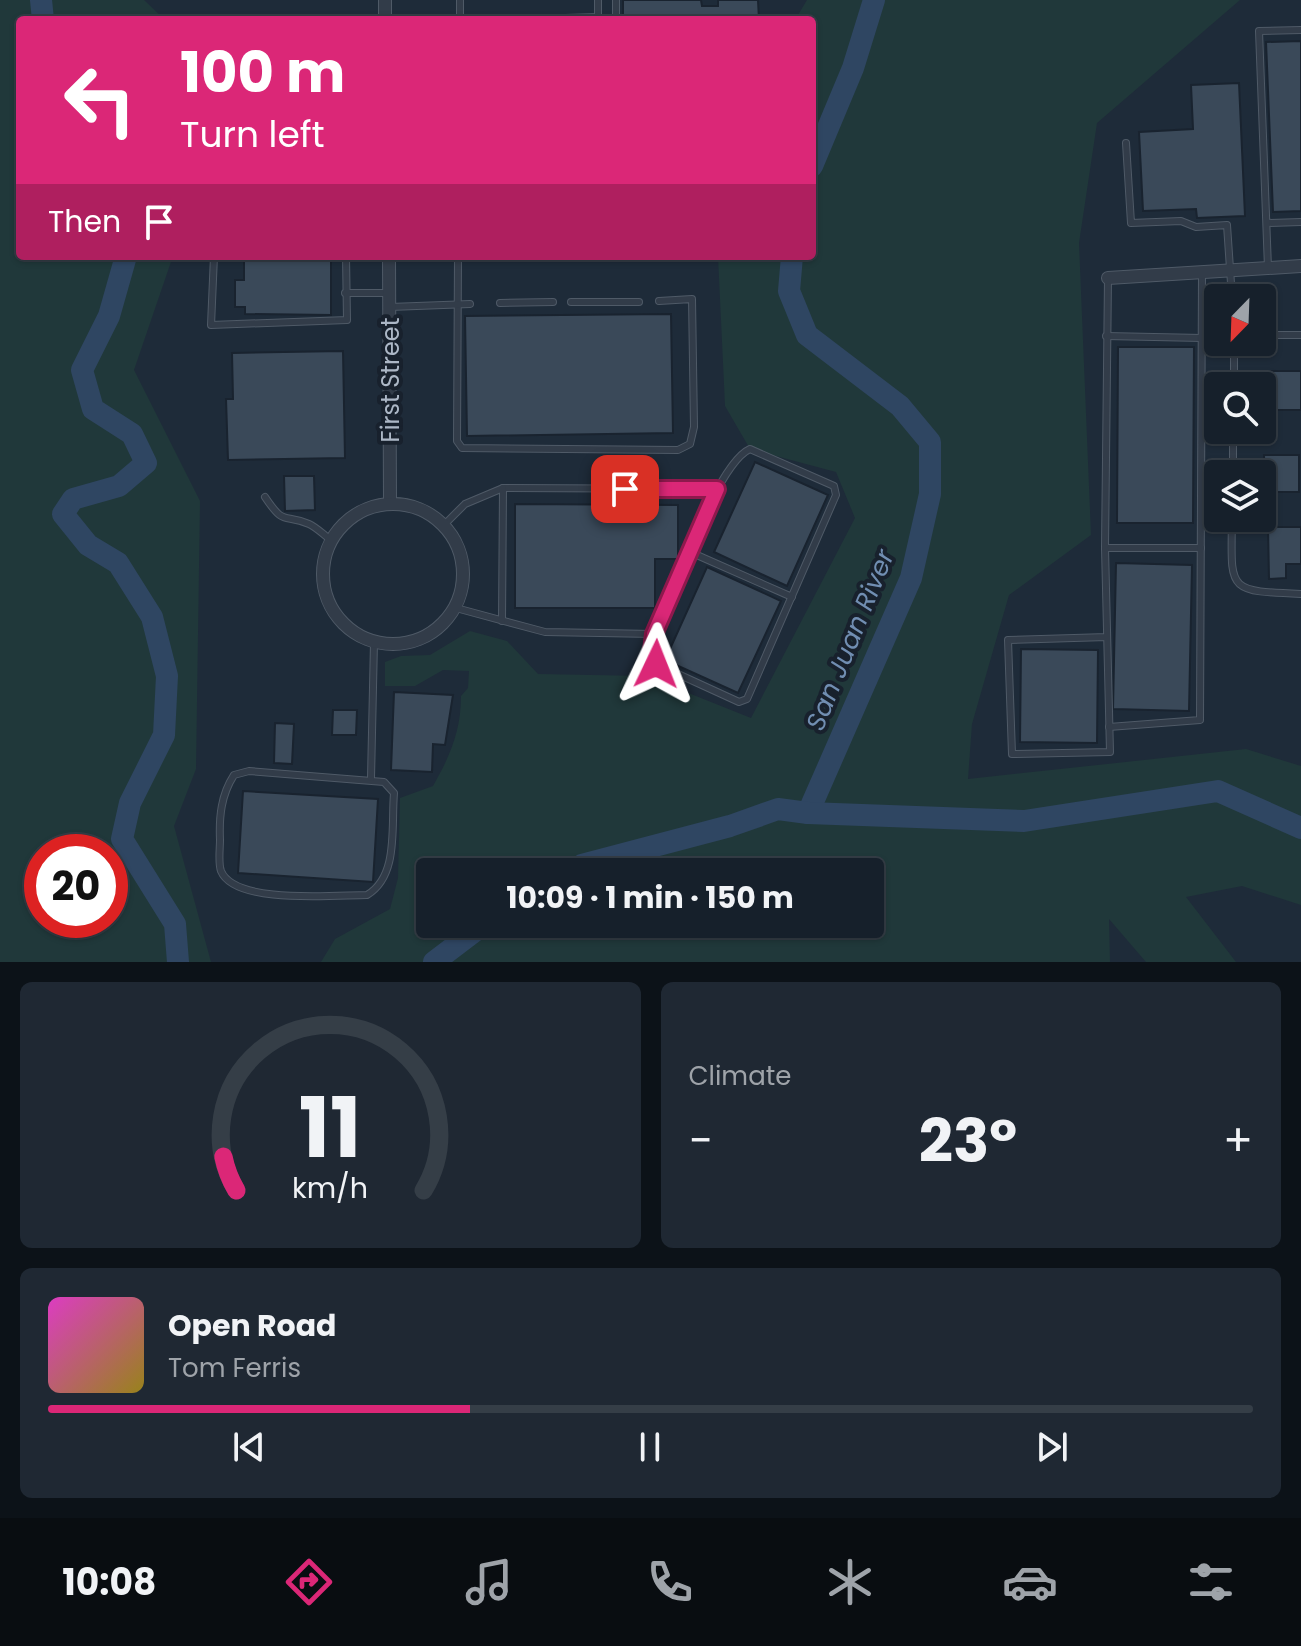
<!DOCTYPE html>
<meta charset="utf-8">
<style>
:root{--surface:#16202b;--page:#1f2833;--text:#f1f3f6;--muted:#9ea3a9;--line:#353e47;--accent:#db2777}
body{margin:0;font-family:Poppins,sans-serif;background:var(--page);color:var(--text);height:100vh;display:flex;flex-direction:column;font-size:30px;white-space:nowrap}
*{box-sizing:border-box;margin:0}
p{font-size:26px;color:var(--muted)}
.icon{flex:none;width:44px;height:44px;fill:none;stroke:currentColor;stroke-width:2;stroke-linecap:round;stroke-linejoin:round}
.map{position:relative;height:962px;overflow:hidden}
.panel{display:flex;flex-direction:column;gap:20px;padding:20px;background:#0c1218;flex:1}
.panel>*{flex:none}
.guide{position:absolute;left:16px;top:16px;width:800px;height:244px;border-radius:8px;box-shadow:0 2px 6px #0004,0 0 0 2px var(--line);background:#db2777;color:#fff;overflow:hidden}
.needle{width:52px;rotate:203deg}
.buttons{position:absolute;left:1204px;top:284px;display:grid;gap:16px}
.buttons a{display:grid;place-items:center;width:72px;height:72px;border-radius:8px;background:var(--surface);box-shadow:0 2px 6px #0004,0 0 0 2px var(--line);font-size:40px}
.speed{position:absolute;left:24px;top:834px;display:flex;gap:16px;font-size:40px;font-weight:700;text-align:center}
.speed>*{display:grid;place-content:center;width:104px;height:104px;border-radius:50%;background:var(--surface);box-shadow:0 2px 6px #0004,0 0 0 2px var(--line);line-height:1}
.speed .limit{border:12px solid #d22;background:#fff;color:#111}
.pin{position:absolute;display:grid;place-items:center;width:68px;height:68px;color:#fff;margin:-34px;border-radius:16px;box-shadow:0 4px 12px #0006}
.me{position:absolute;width:88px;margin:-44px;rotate:2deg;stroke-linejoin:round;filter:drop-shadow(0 0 6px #0008)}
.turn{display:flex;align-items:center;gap:28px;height:168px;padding:0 32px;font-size:36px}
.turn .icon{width:104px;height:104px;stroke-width:2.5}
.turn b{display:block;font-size:56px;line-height:68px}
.then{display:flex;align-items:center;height:76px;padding:0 32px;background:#0003;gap:16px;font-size:30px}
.big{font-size:60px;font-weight:700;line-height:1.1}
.panel .widget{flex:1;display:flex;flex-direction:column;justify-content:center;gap:12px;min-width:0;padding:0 28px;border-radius:12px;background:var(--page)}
.panel .dial{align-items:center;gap:0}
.dial svg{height:208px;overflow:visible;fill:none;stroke:var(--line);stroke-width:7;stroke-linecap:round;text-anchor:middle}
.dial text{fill:var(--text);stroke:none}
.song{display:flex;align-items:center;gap:24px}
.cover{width:96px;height:96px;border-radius:12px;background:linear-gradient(135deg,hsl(310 70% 55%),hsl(50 70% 35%))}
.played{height:8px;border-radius:4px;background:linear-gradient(90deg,var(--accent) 35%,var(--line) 35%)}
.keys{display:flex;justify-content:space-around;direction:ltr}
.heat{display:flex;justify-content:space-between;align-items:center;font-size:44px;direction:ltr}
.panel .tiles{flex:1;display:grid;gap:20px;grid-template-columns:1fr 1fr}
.widget:last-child{grid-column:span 2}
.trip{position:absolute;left:416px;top:858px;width:468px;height:80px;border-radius:8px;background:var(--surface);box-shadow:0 2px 6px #0004,0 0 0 2px var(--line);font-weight:700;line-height:80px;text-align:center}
.menu{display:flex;height:128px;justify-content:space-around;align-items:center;background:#090d11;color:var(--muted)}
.menu .icon{width:56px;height:56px}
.menu .current{color:var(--accent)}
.menu b{font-size:36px;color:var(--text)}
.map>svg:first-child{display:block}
.green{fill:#20383a;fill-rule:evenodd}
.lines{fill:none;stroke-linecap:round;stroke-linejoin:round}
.river{stroke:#2f4662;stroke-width:22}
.building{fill:#3a4959;stroke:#19232f;stroke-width:2}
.lane-casing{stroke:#4f5a67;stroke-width:8}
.street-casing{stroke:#4f5a67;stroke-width:14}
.lane{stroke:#323c49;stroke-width:6}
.street{stroke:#323c49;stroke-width:12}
.route-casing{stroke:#8e194d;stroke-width:20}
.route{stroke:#db2777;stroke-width:14}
.labels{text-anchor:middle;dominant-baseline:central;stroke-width:8;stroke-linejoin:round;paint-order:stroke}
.street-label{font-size:24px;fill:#acb7c6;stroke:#18212d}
.water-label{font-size:26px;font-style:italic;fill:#718eb2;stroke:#18212d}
</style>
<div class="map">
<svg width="1301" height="962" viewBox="0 0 1301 962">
<rect width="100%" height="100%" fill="#1e2b39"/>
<!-- green -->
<g class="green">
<path d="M 0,0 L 144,0 L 165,20 L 20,20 L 20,256 L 173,256 L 134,370 L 200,501 L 196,769 L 174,826 L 211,962 L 0,962 ZM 42,852 L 110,852 L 110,920 L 42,920 Z"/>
<path d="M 807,0 L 1240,0 L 1097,123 L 1079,243 L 1091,535 L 1009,595 L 972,724 L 968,779 L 1246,749 L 1301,766 L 1301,905 L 1242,886 L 1186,897 L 1236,962 L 1146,962 L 1109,919 L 1110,962 L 321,962 L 335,939 L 390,909 L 398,878 L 400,798 L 433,786 C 450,756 461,731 461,696 L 468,688 L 469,671 L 443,670 L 415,686 L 385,686 L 385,662 L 401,656 L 430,655 L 470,631 L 507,641 L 538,674 L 646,676 L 751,718 L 855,518 L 836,472 L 750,449 L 725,406 L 718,256 L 812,256 L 812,20 L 795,20 ZM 430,872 L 870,872 L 870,924 L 430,924 Z"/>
</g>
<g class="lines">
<!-- river -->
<g class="river">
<path d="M 41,0 L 43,20"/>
<path d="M 812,166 L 853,68 L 874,0"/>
<path d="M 126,256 L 109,316 L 82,370 L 93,409 L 132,434 L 146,463 L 119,486 L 73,499 L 63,514 L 88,545 L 118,563 L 152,617 L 167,676 L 164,735 L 130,803 L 122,839 L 175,924 L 178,962"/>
<path d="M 792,256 L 789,291 L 807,335 L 900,406 L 930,442 L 930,494 L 911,578 L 808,813"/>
<path d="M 571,872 L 582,865 L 730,826 L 778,809 L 808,813 L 1024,821 L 1218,791 L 1301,828"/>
<path d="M 434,962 L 484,924"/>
</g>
</g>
<!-- building -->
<g class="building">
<path d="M 623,0 L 701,0 L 702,6 L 718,6 L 718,0 L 758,0 L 759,20 L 623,20 Z"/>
<path d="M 1301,41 L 1301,211 L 1273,212 L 1266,42 Z"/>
<path d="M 1239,83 L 1245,216 L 1197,218 L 1196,209 L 1143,211 L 1139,132 L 1193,129 L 1191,85 Z"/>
<path d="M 244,256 L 331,256 L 331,315 L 245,314 L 245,307 L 235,307 L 235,280 L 244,280 Z"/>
<path d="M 671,314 L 673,433 L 467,436 L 465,316 Z"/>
<path d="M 1118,347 L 1194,347 L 1193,523 L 1117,523 Z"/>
<path d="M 343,351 L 345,458 L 228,460 L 226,399 L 233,399 L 232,353 Z"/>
<rect x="1266" y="371" width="35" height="39"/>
<path d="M 1264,455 L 1299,455 L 1299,492 L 1265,492 Z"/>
<path d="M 755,462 L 828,495 L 787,586 L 714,552 Z"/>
<path d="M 284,476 L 314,476 L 315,510 L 285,511 Z"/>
<path d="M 515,504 L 678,505 L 678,559 L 655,559 L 655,608 L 515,608 Z"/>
<path d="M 1268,527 L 1301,527 L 1301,564 L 1286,564 L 1286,578 L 1269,579 Z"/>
<path d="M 1116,563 L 1192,565 L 1189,711 L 1113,709 Z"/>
<path d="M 707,567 L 781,601 L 738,693 L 665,660 Z"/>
<path d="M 1021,649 L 1098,650 L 1097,743 L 1020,742 Z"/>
<path d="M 394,692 L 453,695 L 445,745 L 433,744 L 432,772 L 391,770 Z"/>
<path d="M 333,710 L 357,710 L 356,735 L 332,735 Z"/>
<path d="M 275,723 L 294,724 L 292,764 L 274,763 Z"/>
<path d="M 243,791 L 378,799 L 373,882 L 238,873 Z"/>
</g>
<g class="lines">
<!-- lane casing -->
<g class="lane-casing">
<g id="lane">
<path d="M 460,0 L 460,20"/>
<path d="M 598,0 L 598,20"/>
<path d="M 616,0 L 616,20"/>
<path d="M 501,20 L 598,17"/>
<path d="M 1126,143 L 1131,223 L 1181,221 L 1196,227 L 1227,225 L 1232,298"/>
<path d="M 1267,223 L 1301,222"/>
<path d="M 214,256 L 211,325 L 347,320 L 346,256"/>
<path d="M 458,256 L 457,441 L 462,448 L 678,450 L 690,444 L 694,427 L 692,299 L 659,301"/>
<path d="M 1268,268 L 1259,31 L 1301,30"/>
<path d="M 345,293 L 390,293"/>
<path d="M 571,302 L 639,302"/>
<path d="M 500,303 L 553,302"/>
<path d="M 390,307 L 470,304"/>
<path d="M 1262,335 L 1301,335"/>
<path d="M 1106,336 L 1202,338"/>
<path d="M 1234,386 L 1234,342"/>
<path d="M 750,449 L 834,486 L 836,495 L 747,699 L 739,702 L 656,664 L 652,651 L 654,634 C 673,595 716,464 750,449 Z"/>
<path d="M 1233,474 L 1233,430"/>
<path d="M 265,497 C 285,527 283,513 309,524 C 316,527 324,535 331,540"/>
<path d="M 1232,518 C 1231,591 1226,591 1301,594"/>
<path d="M 444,525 L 465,504 L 503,488 L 717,489"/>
<path d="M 1105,548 L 1201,548"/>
<path d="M 690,552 L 792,597"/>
<path d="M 456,608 L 545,632 L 654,634"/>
<path d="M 502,621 L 503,488"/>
<path d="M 1107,637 L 1008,640 L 1012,754 L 1110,752 L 1105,548 L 1108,278"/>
<path d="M 1109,727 L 1200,720 L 1202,274"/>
<path d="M 249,771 L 384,782 L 394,793 C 391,827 399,876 367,895 C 335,895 235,905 221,871 C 218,863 220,849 220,840 C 219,817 221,795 234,775 Z"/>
<path d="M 371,778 L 374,642"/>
</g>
</g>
<!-- street casing -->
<g class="street-casing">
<g id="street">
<path d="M 385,0 L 385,20"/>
<path d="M 389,256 L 390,503"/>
<path d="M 1108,278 L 1301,266"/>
<circle cx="393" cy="574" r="70"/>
</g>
</g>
<!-- lane -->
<use href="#lane" class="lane"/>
<!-- street -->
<use href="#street" class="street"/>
</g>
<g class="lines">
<!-- route casing -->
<g class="route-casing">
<path id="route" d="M 625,489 L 717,489 L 654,634 L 652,651 L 656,664"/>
</g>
<!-- route -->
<use href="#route" class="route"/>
</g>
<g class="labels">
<!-- street labels -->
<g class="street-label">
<text transform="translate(390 380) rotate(-90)">First Street</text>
</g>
<!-- water labels -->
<g class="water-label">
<text transform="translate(850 640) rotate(-68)">San Juan River</text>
</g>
</g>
</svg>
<div class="buttons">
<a><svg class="needle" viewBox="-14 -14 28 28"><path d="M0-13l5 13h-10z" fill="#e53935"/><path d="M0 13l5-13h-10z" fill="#9ea3a9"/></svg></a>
<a><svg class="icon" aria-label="search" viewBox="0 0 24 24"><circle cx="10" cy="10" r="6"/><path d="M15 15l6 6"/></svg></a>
<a><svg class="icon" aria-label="layers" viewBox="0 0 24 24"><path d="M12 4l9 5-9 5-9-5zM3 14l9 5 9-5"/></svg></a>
</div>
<div class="speed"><div class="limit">20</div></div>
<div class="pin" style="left:625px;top:489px;background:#d93025"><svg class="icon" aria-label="arrive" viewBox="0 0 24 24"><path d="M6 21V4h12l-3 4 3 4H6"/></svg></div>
<svg class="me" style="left:656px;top:664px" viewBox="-20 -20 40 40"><path d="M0-17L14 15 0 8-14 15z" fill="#db2777" stroke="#fff" stroke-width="4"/></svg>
<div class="trip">10:09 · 1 min · 150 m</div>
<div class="guide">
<div class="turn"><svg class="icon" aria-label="left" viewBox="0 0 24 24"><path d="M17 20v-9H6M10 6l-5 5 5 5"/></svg><div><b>100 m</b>Turn left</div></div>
<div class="then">Then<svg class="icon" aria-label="arrive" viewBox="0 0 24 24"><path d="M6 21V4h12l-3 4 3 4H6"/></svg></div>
</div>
</div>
<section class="panel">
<div class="tiles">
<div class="widget dial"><svg viewBox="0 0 100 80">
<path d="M14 69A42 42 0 1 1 86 69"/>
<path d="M14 69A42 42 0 0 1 9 56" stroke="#db2777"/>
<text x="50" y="56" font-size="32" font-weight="700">11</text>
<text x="50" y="72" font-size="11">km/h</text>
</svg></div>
<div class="widget"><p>Climate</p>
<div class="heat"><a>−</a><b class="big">23°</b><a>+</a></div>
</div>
<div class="widget">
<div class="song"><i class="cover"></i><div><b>Open Road</b><p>Tom Ferris</p></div></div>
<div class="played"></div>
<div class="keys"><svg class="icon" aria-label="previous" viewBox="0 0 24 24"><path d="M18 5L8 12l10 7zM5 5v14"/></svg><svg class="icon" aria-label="pause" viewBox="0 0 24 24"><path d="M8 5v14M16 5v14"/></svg><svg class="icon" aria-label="next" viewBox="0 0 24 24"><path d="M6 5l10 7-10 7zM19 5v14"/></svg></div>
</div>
</div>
</section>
<nav class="menu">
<b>10:08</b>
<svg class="icon current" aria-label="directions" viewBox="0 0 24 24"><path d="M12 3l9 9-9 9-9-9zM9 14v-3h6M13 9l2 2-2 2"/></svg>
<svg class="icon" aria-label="music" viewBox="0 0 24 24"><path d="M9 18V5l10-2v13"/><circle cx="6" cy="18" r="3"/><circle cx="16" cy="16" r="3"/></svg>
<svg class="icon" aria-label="phone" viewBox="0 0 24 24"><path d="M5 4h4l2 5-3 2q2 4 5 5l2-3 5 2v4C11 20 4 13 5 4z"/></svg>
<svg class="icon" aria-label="climate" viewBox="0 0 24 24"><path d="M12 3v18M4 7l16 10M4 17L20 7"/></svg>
<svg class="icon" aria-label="car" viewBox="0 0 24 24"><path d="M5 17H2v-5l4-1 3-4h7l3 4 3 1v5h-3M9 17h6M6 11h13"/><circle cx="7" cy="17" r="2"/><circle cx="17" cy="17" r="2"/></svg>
<svg class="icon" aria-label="filters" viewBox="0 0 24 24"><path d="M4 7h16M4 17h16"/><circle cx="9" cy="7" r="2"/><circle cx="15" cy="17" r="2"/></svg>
</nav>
